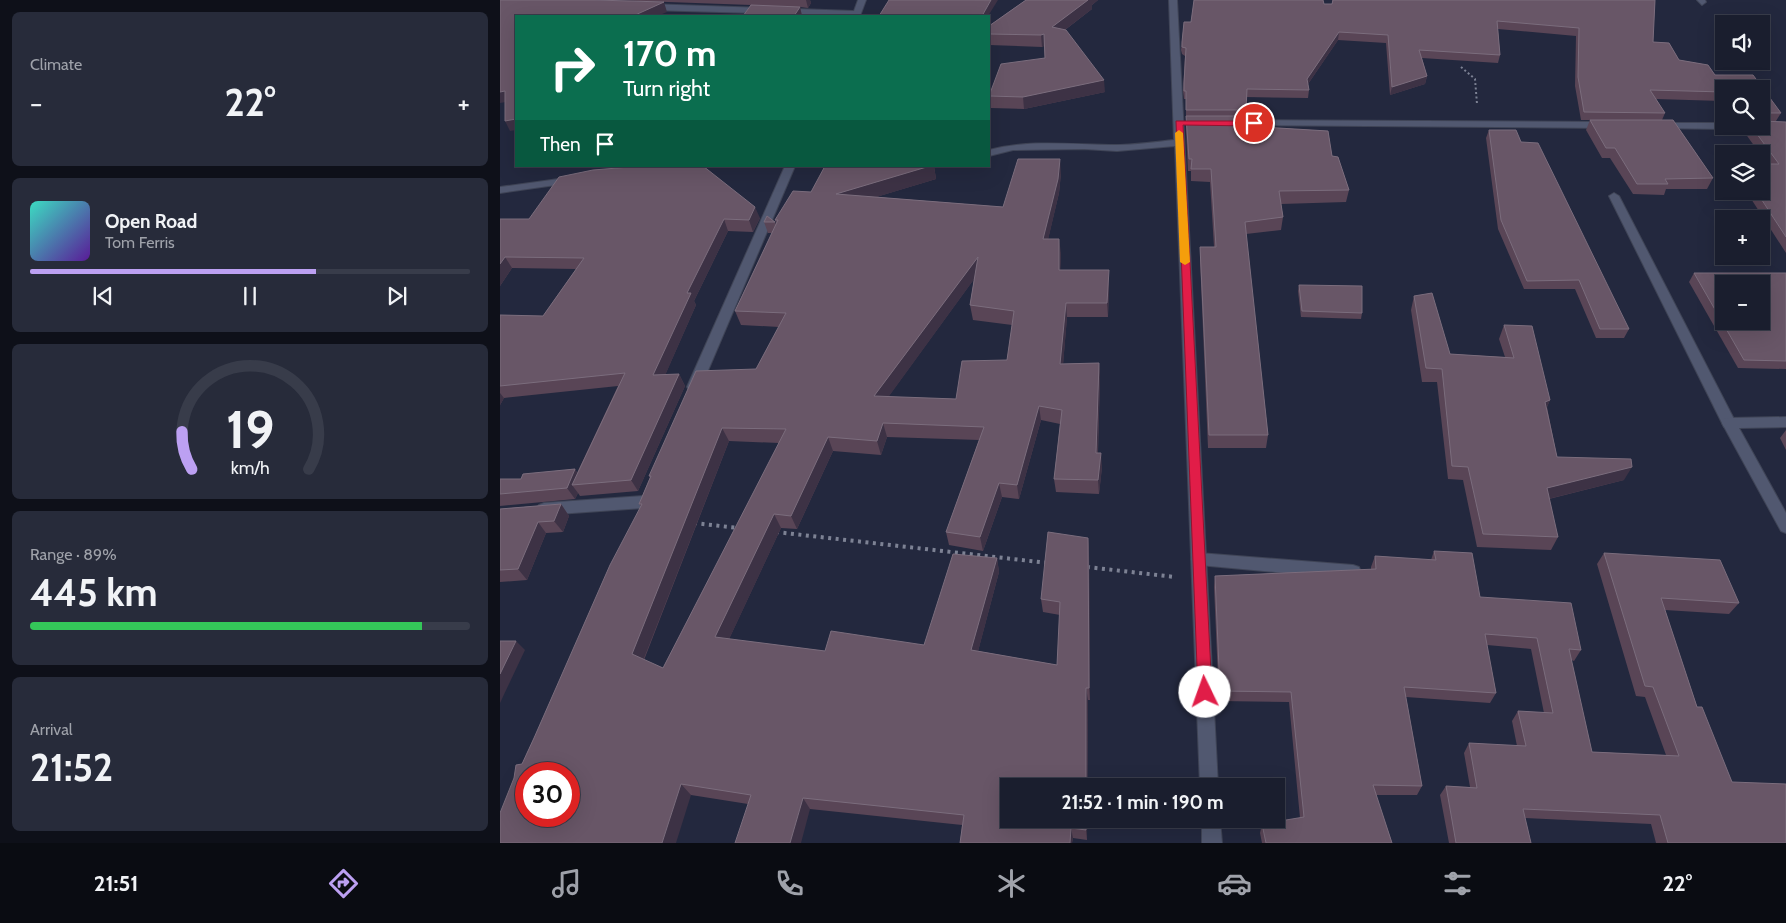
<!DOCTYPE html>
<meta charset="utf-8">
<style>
:root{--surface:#1a1e2e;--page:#272b3a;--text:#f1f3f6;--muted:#9fa2aa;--line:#383c4a;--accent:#bca0f2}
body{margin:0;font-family:Cabin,sans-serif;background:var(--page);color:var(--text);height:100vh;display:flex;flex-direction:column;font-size:19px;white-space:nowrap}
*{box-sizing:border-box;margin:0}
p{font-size:16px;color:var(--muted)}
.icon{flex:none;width:28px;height:28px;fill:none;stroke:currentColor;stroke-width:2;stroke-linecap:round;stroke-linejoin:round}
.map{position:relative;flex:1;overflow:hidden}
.sheet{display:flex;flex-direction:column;gap:12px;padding:12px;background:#0e1019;width:500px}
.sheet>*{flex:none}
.top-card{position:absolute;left:15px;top:15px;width:475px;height:152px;border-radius:0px;box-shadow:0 5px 20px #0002,0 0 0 1px var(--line);background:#0b6e4f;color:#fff;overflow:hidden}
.tools{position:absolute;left:1215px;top:15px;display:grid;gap:10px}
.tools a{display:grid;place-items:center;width:55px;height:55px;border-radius:0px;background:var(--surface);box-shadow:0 5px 20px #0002,0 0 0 1px var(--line);font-size:25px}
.speed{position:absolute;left:15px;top:762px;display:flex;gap:10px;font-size:25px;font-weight:700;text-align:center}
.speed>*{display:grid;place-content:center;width:65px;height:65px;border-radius:50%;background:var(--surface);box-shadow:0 5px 20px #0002,0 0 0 1px var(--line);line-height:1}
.speed .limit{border:8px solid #d22;background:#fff;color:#111}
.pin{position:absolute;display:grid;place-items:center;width:42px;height:42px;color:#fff;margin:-21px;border:2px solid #fff;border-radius:50%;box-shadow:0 1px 5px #0007}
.me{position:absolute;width:55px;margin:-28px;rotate:357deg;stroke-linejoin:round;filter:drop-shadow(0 0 4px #0008)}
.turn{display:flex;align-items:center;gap:18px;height:105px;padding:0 25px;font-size:22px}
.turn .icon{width:65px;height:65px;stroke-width:2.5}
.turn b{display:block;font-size:35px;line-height:42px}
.then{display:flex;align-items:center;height:48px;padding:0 25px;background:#0003;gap:10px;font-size:19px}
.big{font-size:38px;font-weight:700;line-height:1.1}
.sheet .widget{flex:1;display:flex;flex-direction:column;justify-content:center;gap:8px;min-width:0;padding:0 18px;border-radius:8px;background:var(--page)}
.sheet .dial{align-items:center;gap:0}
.dial svg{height:130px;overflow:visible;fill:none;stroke:var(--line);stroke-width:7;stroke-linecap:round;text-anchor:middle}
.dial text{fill:var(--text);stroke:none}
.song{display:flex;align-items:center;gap:15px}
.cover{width:60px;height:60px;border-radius:8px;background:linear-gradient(135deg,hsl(170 70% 55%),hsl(270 70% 35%))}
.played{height:5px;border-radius:2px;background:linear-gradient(90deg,var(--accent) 65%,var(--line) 65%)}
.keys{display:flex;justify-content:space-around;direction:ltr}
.heat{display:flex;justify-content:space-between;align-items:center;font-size:28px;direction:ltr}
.charge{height:8px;border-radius:4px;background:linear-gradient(90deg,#34c759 89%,var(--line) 0)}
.trip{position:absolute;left:500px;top:778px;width:285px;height:50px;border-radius:0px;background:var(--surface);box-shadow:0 5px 20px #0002,0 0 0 1px var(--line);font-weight:700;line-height:50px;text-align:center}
.tab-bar{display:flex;height:80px;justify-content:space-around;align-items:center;background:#0a0c12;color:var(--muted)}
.tab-bar .icon{width:35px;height:35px}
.tab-bar .current{color:var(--accent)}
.tab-bar b{font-size:22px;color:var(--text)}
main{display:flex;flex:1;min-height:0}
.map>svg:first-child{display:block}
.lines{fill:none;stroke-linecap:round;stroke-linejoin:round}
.service-casing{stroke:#3f4456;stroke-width:2}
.minor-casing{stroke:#3f4456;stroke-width:2}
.path-far1{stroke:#7d8294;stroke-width:2;stroke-dasharray:2 2.5;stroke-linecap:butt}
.path{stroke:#7d8294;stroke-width:4;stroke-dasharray:3 4.5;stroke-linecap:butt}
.service{fill:#515870;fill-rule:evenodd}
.minor{fill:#515870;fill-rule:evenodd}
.wall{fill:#594556;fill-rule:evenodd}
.shaded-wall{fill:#3d3245}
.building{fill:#685667;stroke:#7b6d7d;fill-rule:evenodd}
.route{fill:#e11d48;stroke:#92132f}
.slow{fill:#f59e0b}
</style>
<main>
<section class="sheet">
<div class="widget"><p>Climate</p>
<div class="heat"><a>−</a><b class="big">22°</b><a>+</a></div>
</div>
<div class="widget">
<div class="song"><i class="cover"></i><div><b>Open Road</b><p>Tom Ferris</p></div></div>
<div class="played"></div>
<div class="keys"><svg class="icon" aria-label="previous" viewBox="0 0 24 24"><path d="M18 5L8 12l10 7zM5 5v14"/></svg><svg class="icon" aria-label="pause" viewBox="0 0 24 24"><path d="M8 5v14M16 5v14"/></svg><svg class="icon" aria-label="next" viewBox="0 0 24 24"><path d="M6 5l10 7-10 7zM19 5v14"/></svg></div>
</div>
<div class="widget dial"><svg viewBox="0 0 100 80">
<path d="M14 69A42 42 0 1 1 86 69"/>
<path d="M14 69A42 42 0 0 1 8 46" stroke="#bca0f2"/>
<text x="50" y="56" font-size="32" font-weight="700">19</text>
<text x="50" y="72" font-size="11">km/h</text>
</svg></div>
<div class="widget"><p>Range · 89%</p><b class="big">445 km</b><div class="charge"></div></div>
<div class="widget"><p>Arrival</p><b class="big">21:52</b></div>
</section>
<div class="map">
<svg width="1286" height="843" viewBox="0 0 1286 843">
<rect width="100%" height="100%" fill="#23283e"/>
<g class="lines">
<!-- service casing -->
<g class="service-casing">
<g id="service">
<path d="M 1197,0 L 1205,0 L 1206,2 L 1202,5 Z"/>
<path d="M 1114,193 L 1119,196 L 1236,423 L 1234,427 L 1229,428 L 1224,427 L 1222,423 L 1109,196 Z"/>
<path d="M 143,496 L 148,498 L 150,502 L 148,506 L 143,508 L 44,515 L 39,513 L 37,509 L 39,505 L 44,503 Z"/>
<path d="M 699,553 L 853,565 L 859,567 L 861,572 L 859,577 L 853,579 L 699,565 L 694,564 L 691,559 L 694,554 Z"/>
</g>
</g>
<!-- minor casing -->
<g class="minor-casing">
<g id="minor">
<path d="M 358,0 L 366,0 L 360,16 L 148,10 L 144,7 L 148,4 L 354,11 Z"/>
<path d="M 669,0 L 677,0 L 718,786 L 700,786 L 675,146 L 617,151 L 584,149 L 513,150 L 489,156 L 489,150 C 531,139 573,145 616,145 C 635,145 655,142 674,140 Z"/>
<path d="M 727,120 L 1106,122 L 1111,125 L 1106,128 L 723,125 L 723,121 Z"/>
<path d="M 1160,123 L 1224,123 L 1224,126 L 1229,126 L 1224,129 L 1156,128 L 1156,124 Z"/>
<path d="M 285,166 L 295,166 L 201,387 L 199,390 L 189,390 L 187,387 Z"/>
<path d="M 73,177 L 78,180 L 77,182 L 0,193 L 0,187 Z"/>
<path d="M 1286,417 L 1286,427 L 1239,428 L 1286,513 L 1286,533 L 1281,531 L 1222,423 L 1224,419 L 1229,418 Z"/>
<path d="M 702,819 L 720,819 L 722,843 L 702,843 Z"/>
</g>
</g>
<!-- path-far1 -->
<path class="path-far1" d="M 961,67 L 975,79 L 977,104"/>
<!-- path -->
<g class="path">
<path d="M 194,523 L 238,528"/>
<path d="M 276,532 L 548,563"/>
<path d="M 587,567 L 675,577"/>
</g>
<!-- service -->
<use href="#service" class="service"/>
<!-- minor -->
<use href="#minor" class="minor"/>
</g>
<!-- wall -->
<g class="wall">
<path d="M 112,0 L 310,0 L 311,3 L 308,8 L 300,7 L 302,16 L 243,16 L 251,5 Z"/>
<path d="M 526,0 L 598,0 L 592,5 L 592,9 L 565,30 L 605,92 L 524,109 L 491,108 L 489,96 L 545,58 L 544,46 L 542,47 L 489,45 L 489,26 Z"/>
<path d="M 694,0 L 823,0 L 824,4 L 832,4 L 832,0 L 1155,0 L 1153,42 L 1169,43 L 1179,60 L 1208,65 L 1215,75 L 1253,75 L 1281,113 L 1276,121 L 1267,121 L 1286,122 L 1286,253 L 1246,191 L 1261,191 L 1261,164 L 1268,164 L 1261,154 L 1260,154 L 1240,126 L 1261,126 L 1261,89 L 1224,89 L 1224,103 L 1222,101 L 1156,99 L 1165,113 L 1162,120 L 1173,120 L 1213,178 L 1207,189 L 1166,189 L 1164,195 L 1133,194 L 1110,158 L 1102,158 L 1086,130 L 1090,120 L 1081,120 L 1075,86 L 1076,36 L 998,29 L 1000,55 L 998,63 L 922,58 L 927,76 L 925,84 L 890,95 L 886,43 L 838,40 L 808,84 L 809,90 L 808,98 L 746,97 L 745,126 L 828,131 L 832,156 L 838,157 L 849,190 L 846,202 L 781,204 L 783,217 L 781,230 L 746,234 L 768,435 L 766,448 L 708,448 L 700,260 L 700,247 L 714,247 L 710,182 L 691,181 L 691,171 L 688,171 L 686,128 L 686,99 L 684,99 L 683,91 L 685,56 L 682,54 L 681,50 L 684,22 L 691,22 Z"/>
<path d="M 989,130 L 1021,142 L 1129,329 L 1124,338 L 1096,338 L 1075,289 L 1024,289 L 998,229 L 986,138 Z"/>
<path d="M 325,166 L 434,166 L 436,179 L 376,197 L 503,207 L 561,173 L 559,193 L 548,239 L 561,253 L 560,270 L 609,284 L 608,317 L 567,317 L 563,364 L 599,363 L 600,377 L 598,453 L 602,467 L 599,494 L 556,492 L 554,479 L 560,424 L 541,420 L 519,499 L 502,497 L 483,551 L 449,545 L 446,532 L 479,440 L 387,437 L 381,455 L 333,451 L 297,529 L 281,528 L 229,639 L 325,651 L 424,645 L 497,558 L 499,572 L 478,651 L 557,665 L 560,615 L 543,612 L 541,599 L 588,538 L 589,551 L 590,700 L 588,700 L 587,840 L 573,838 L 572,843 L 460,843 L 462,825 L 310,809 L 248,804 L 191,795 L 22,764 L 34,738 L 141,507 L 139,504 L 150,477 L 149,476 L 256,369 L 279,327 L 241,325 L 235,311 L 272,233 L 268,233 L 264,222 L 275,222 L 276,224 L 276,223 L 275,220 L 311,192 ZM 474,279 L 470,305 L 473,320 L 512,325 L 507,360 L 456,399 L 388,397 ZM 229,441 L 279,443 L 163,668 L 144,660 Z"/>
<path d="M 260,218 L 253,232 L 228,231 L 194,301 L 196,305 L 165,375 L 179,374 L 185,386 L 138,491 L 80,496 L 78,493 L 75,499 L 0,506 L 0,479 L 21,479 L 75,469 L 77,473 L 118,386 L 4,398 L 0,405 L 0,315 L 43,316 L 76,269 L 12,268 L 0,286 L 0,219 L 29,219 Z"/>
<path d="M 1194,273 L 1286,273 L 1286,369 L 1238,368 L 1189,282 Z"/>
<path d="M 799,285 L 862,313 L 861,319 L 801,317 L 798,291 Z"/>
<path d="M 914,296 L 950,354 L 1005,357 L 999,339 L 1004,325 L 1050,400 L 1047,407 L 1057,457 L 1124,480 L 1049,499 L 1058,537 L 1051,550 L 977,547 L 963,480 L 948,479 L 937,382 L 922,382 L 911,310 Z"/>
<path d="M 1286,430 L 1286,450 L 1280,438 Z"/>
<path d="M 61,504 L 69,516 L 63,532 L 46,533 L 27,580 L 0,582 L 0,509 Z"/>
<path d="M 934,551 L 980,597 L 1081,650 L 1074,661 L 1071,660 L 1092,752 L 1166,755 L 1145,697 L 1136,696 L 1097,564 L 1104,553 L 1239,603 L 1229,614 L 1165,610 L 1197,707 L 1232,782 L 1286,843 L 1156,843 L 1151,824 L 1025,818 L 1031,843 L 949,843 L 940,795 L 946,786 L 970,787 L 964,753 L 969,743 L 1017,746 L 1012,721 L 1018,711 L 1044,713 L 1031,649 L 987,645 L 996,693 L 990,703 L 906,697 L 922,786 L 917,795 L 876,795 L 892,843 L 762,843 L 760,833 L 762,824 L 800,818 L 789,702 L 719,701 L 714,587 L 715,576 L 871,569 L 871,567 L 875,556 L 931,560 Z"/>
</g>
<!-- shaded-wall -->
<g class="shaded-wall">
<path d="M 306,0 L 310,0 L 311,3 L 308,8 Z"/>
<path d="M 491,0 L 498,0 L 488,16 L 482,16 Z"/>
<path d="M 587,0 L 598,0 L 592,5 L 592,9 L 553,39 L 552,27 Z"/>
<path d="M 164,2 L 167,12 L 157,16 L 133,16 Z"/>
<path d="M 300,7 L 302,16 L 294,16 Z"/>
<path d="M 839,32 L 838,40 L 806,87 L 807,79 Z"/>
<path d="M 544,34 L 545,45 L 542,47 L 541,35 Z"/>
<path d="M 927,76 L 925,84 L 890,95 L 892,87 Z"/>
<path d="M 604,80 L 605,92 L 524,109 L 523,97 Z"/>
<path d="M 5,91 L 11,101 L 0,103 L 0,92 Z"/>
<path d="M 16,119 L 16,130 L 10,131 L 5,121 Z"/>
<path d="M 560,159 L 561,173 L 559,193 L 545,253 L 543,239 Z"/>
<path d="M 430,166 L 434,166 L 436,179 L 340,208 L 336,194 Z"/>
<path d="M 255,207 L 260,218 L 253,232 L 249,220 Z"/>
<path d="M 224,219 L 228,231 L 194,301 L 196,305 L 160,387 L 153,375 L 187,293 Z"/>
<path d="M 559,239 L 561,253 L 560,284 L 559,270 Z"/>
<path d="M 5,257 L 12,268 L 0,286 L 0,264 Z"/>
<path d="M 478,257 L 480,271 L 379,410 L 374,396 Z"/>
<path d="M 609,270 L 609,284 L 608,317 L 607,303 Z"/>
<path d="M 566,303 L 567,317 L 562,378 L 560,364 Z"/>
<path d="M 599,363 L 600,377 L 597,467 L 596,453 Z"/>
<path d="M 179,374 L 185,386 L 138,491 L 131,480 Z"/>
<path d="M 0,393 L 4,398 L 0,405 Z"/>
<path d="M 1050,400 L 1044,414 L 1045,402 Z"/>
<path d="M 539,406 L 541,420 L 519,499 L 517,485 Z"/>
<path d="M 383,423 L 387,437 L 381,455 L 377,441 Z"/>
<path d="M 222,428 L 229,441 L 141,666 L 132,654 Z"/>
<path d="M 328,437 L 333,451 L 297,529 L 291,516 Z"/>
<path d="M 601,453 L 602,467 L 599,494 L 598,480 Z"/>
<path d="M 1132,467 L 1124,480 L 1040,501 L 1047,488 Z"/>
<path d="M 75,469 L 83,481 L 72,485 L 78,493 L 75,499 L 67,488 Z"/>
<path d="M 499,483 L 502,497 L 483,551 L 480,537 Z"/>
<path d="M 61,504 L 69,516 L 63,532 L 54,521 Z"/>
<path d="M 274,514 L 281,528 L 224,650 L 215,637 Z"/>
<path d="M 38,522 L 46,533 L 27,580 L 18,569 Z"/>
<path d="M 588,538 L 589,551 L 590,700 L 589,688 Z"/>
<path d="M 497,558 L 499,572 L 475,663 L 471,650 Z"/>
<path d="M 16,641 L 25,650 L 0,703 L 0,674 Z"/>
<path d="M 586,688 L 588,700 L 587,786 L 586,786 Z"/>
<path d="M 181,784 L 191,795 L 176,843 L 162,843 Z"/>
<path d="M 303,798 L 310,809 L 301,843 L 290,843 Z"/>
<path d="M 586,819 L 587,819 L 587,840 L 586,830 Z"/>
<path d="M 571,828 L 573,838 L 572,843 L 570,843 Z"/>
</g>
<!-- building -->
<g class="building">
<path d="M 0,0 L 95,0 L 164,2 L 133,16 L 16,16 L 16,119 L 5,121 L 5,91 L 0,92 Z"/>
<path d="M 389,0 L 491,0 L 482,16 L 379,16 Z"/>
<path d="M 526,0 L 588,0 L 552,27 L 566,30 L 604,80 L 523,97 L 489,96 L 501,64 L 545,58 L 544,34 L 541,35 L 489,34 L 489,26 Z"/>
<path d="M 694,0 L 823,0 L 824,4 L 832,4 L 833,0 L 1155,0 L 1153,42 L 1169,43 L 1179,60 L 1208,65 L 1215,75 L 1253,75 L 1281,113 L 1265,113 L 1263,116 L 1261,116 L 1261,89 L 1224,89 L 1224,92 L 1150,90 L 1165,113 L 1084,112 L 1078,77 L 1079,28 L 997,21 L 1000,55 L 919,50 L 927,76 L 892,87 L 888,35 L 839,32 L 807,79 L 809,90 L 747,89 L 746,110 L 686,110 L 686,91 L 684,91 L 684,83 L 686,48 L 682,47 L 682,42 L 684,22 L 691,22 Z"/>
<path d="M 251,5 L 300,7 L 294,16 L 243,16 Z"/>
<path d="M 686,116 L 746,116 L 745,126 L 828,131 L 832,156 L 838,157 L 849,190 L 779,191 L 783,217 L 745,222 L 768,435 L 709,435 L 700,247 L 716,247 L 711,169 L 691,169 L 692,159 L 689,159 Z"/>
<path d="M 1090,120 L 1173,120 L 1213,178 L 1165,179 L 1168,184 L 1137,184 L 1115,148 L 1106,148 Z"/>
<path d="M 1261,121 L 1286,122 L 1286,237 L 1256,191 L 1261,191 L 1261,164 L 1279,164 L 1251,126 L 1261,126 Z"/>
<path d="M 989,130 L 1016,130 L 1021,142 L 1038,143 L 1129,329 L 1100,329 L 1079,280 L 1027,281 L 1001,220 Z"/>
<path d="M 518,159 L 560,159 L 558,179 L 543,239 L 559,239 L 559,270 L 609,270 L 607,303 L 566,303 L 560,364 L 599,363 L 596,453 L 601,453 L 598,480 L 554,479 L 562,410 L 539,406 L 517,485 L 499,483 L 480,537 L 446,532 L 484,427 L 383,423 L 377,441 L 328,437 L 291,516 L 274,514 L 215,637 L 325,651 L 331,631 L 424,645 L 453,554 L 497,558 L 471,650 L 557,665 L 560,602 L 541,599 L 548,532 L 588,538 L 589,688 L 586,688 L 586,786 L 509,786 L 509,819 L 586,819 L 586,830 L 571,828 L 570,843 L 460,843 L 464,815 L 303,798 L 290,843 L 235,843 L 251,795 L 181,784 L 162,843 L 0,843 L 0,813 L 14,778 L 16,765 L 22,764 L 34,738 L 110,565 L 142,504 L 139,504 L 151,476 L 149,476 L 196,371 L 256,369 L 286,313 L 235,311 L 278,220 L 275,220 L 293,191 L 311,192 L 325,166 L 430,166 L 336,194 L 503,207 ZM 478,257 L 470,305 L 514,311 L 507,360 L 462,361 L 456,399 L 374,396 ZM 222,428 L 286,429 L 163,668 L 132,654 ZM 26,774 L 69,774 L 69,816 L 26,816 Z"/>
<path d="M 142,166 L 203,166 L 255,207 L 249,220 L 224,219 L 187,293 L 191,293 L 153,375 L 179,374 L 131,480 L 72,485 L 125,373 L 0,386 L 0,315 L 43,316 L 84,258 L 5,257 L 0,264 L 0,219 L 29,219 L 59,177 L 93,170 Z"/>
<path d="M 267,216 L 275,222 L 264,222 Z"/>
<path d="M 1194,273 L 1286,273 L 1286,361 L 1244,360 ZM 1224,284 L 1261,284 L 1261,321 L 1224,321 Z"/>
<path d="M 799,285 L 862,286 L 862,313 L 802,311 Z"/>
<path d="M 932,293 L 950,354 L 1014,358 L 1004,325 L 1032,326 L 1050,400 L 1045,402 L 1057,457 L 1131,459 L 1132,467 L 1047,488 L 1058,537 L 983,534 L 968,467 L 952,466 L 942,369 L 926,368 L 914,296 Z"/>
<path d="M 75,469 L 67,488 L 0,494 L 0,479 L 21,479 L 23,474 Z"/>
<path d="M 61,504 L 54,521 L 38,522 L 18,569 L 0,570 L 0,509 Z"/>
<path d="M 934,551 L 972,553 L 980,597 L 1071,603 L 1081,650 L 1069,649 L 1092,752 L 1179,756 L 1153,687 L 1145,686 L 1104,553 L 1220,560 L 1239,603 L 1161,598 L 1197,707 L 1202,707 L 1232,782 L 1286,784 L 1286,843 L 1168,843 L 1160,815 L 1023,809 L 1031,843 L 956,843 L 946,786 L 977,788 L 969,743 L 1026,746 L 1018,711 L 1053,713 L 1037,638 L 985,634 L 996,693 L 904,687 L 922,786 L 873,785 L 892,843 L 766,843 L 762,824 L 804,817 L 791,692 L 720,691 L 715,576 L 876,569 L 875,556 L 936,560 Z"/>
<path d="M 0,641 L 16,641 L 0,674 Z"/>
</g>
<!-- route -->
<path class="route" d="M 676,121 L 754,121 L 758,123 L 754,126 L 683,125 L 712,692 L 710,697 L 705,699 L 700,697 L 698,692 Z"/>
<!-- slow -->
<path class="slow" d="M 679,130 L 683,133 L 690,262 L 685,265 L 680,262 L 675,133 Z"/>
</svg>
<div class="tools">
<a><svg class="icon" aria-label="sound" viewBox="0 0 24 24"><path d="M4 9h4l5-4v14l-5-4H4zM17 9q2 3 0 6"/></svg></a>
<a><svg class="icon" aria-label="search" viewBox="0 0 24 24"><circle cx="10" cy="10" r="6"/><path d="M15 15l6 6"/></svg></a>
<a><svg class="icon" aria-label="layers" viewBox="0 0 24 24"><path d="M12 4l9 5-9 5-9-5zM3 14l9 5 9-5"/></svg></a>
<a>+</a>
<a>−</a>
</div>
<div class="speed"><div class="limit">30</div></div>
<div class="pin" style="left:754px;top:123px;background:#d93025"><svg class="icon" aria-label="arrive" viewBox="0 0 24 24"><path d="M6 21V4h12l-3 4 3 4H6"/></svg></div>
<svg class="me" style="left:705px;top:692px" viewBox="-20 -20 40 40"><circle r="19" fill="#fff"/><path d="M0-13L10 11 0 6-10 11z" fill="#e11d48"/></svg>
<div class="trip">21:52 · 1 min · 190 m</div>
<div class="top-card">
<div class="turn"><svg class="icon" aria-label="right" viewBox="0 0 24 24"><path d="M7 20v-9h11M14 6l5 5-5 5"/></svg><div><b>170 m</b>Turn right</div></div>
<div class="then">Then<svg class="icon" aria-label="arrive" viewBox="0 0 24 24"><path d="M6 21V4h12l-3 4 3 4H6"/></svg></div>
</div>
</div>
</main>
<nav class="tab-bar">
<b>21:51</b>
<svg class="icon current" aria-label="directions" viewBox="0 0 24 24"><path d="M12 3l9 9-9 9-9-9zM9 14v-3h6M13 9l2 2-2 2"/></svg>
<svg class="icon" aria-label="music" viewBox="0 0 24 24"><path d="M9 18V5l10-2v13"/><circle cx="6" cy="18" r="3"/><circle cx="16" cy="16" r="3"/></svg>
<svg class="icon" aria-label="phone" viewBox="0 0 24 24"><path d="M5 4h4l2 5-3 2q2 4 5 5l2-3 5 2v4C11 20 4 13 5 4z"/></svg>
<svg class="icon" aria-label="climate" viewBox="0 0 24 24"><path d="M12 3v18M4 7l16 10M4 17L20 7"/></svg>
<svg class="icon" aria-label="car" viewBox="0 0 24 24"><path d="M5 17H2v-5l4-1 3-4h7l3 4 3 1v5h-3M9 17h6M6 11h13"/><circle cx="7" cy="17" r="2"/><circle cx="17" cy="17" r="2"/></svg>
<svg class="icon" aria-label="filters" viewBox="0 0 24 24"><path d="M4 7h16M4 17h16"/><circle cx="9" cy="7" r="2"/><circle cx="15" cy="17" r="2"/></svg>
<b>22°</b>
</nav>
